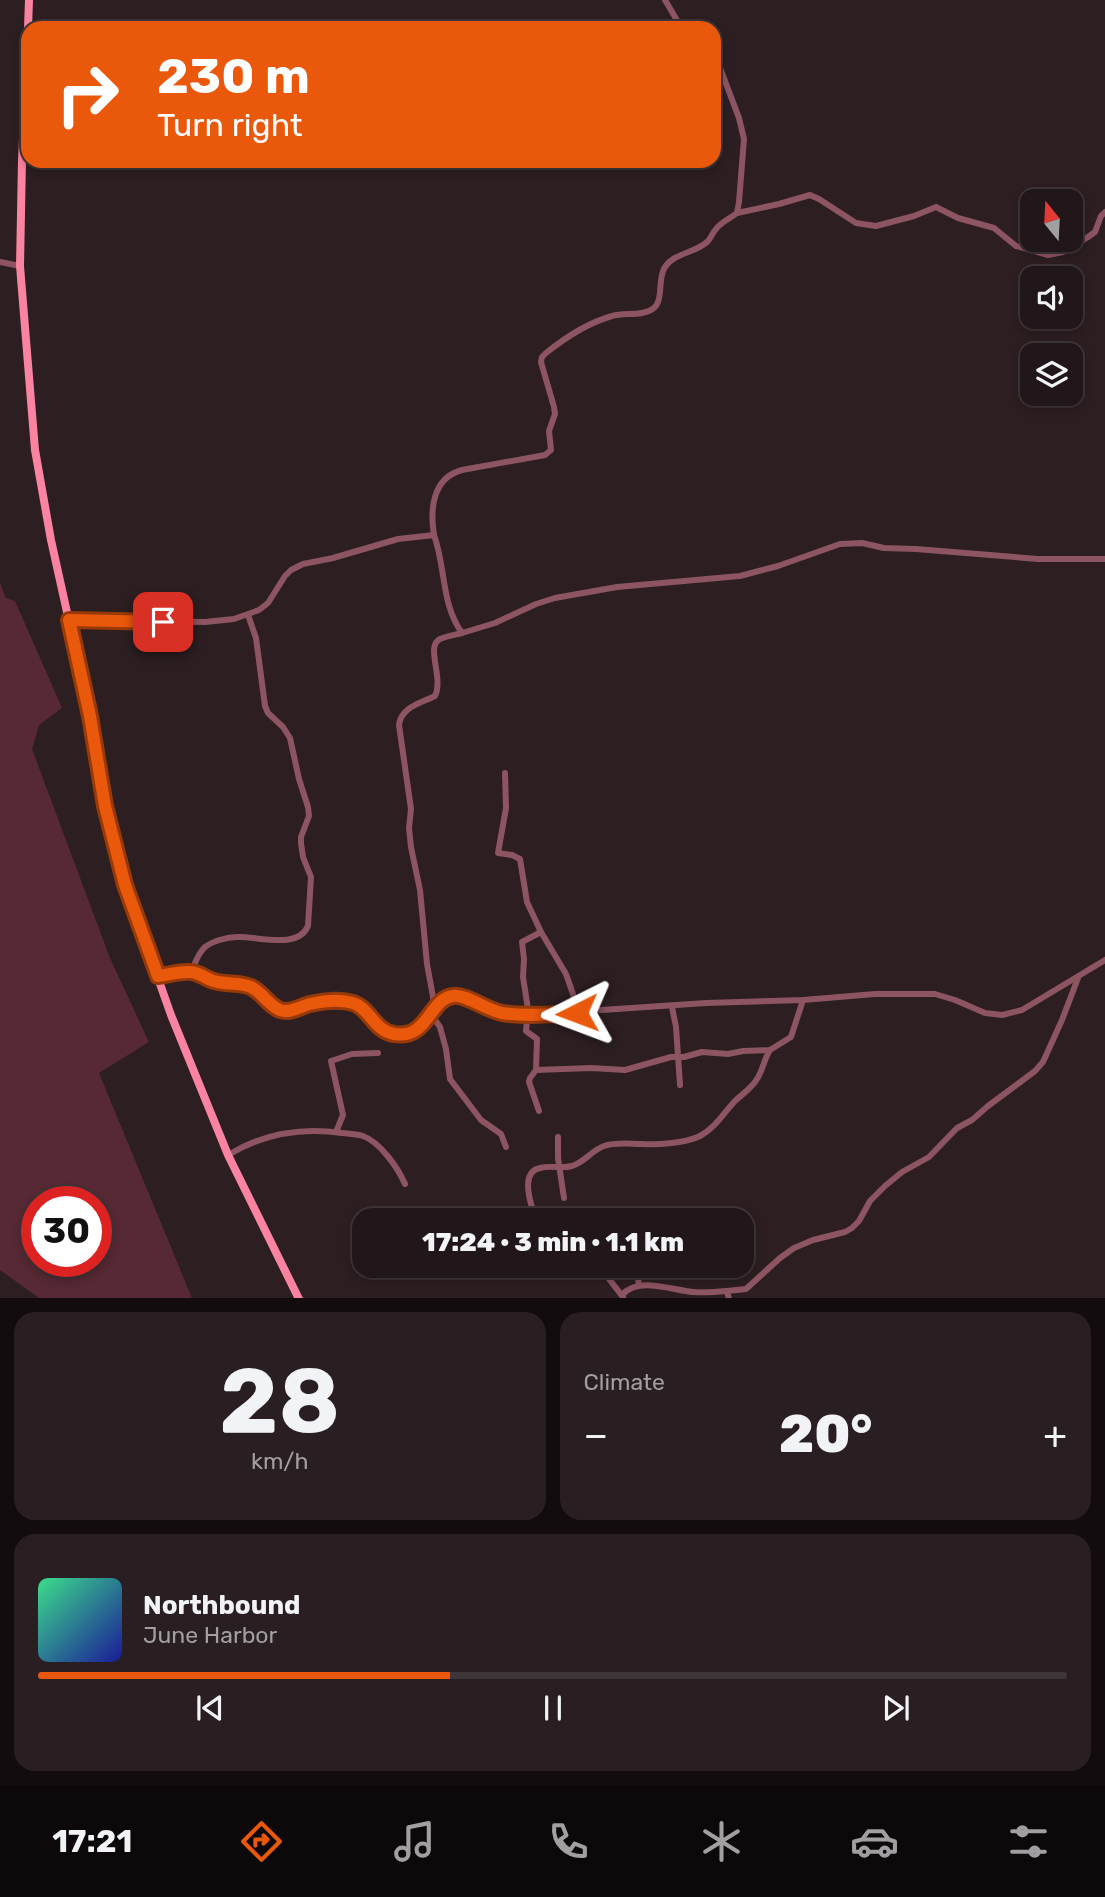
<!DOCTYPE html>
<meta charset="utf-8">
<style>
:root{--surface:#211619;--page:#291f22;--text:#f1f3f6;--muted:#a29fa2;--line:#3e3538;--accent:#ea580c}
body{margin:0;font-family:Rubik,sans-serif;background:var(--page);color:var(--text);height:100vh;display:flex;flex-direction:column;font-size:26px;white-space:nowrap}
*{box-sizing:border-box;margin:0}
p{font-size:23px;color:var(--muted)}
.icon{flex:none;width:38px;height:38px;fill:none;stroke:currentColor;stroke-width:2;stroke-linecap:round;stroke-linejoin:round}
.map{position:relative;height:1298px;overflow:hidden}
.panel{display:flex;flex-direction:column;gap:14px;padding:14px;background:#120c0e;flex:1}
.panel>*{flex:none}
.banner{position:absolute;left:21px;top:21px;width:700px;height:147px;border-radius:21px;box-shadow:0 4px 10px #0003,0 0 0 2px var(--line);background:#ea580c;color:#fff;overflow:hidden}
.needle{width:46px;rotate:342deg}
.tools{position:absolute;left:1020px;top:189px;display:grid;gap:14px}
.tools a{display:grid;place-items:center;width:63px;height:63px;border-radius:14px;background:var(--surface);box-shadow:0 4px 10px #0003,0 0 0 2px var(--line);font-size:35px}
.speed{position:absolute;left:21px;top:1186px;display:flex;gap:14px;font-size:35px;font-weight:700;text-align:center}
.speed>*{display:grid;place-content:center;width:91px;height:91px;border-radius:50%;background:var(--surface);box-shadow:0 4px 10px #0003,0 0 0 2px var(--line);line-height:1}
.speed .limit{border:10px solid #d22;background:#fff;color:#111}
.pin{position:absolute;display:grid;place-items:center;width:60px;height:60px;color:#fff;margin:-30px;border-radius:14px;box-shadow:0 4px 10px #0006}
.me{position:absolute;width:77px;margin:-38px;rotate:267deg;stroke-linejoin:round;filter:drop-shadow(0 0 5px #0008)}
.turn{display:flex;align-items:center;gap:24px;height:147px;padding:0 21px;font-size:32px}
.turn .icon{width:91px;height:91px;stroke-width:2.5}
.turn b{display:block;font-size:49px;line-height:60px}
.big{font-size:52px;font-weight:800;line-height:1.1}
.panel .widget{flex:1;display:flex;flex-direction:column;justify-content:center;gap:10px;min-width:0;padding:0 24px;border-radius:21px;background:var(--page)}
.panel .dial{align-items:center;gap:0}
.dial b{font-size:91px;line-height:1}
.song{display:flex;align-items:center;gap:21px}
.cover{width:84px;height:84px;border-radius:10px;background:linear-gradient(135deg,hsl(150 70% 55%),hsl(240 70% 35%))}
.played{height:7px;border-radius:4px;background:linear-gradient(90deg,var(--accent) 40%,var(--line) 40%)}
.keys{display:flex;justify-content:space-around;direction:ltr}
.heat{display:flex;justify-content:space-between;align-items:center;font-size:38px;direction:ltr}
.panel .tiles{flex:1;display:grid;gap:14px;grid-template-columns:1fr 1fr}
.widget:last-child{grid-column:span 2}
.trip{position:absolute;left:352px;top:1208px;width:402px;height:70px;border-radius:21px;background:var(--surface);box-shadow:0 4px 10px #0003,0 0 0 2px var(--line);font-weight:800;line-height:70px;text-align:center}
.dock{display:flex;height:112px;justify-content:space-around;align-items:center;background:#0d090a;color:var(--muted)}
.dock .icon{width:49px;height:49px}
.dock .on{color:var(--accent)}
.dock b{font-size:32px;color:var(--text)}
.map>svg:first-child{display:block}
.green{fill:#562934;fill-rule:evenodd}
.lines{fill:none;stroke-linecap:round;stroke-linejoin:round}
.minor{stroke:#8d5461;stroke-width:6}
.major{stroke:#f983a0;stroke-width:8}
.route-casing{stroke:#983908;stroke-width:18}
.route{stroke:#ea580c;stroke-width:12}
</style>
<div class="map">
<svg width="1105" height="1299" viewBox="0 0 1105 1299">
<rect width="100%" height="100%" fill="#2c1e21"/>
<!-- green -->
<path class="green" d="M 0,583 L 6,598 L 15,601 L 62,708 L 39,725 L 32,749 L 110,958 L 149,1042 L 99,1073 L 192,1298 L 39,1298 L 0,1270 ZM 37,1202 L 96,1202 L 96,1262 L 37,1262 Z"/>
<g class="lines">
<!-- minor -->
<g class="minor">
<path d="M 665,0 L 678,22 L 692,28"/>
<path d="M 737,213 L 779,204 L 810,195 L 819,199 L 856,223 L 876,226 L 914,216 L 936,207 L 958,218 L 994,228 L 1016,246 L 1048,255 L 1063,252 L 1088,237 L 1095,232 L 1101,216 L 1105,212"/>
<path d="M 0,262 L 20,266"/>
<path d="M 434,535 C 430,510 432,478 462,470 L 545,455 L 551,450 L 549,431 L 555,414 L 554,407 L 541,362 L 542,357 L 546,353 C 566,337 587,323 612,316 C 624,312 643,317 654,308 C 664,299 657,279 665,267 C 674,253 695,253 707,242 C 711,239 712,233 716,229 C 721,222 731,218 737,213 L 739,202 L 744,139 L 739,118 L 714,52"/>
<path d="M 69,620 L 205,622 L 234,619 L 259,610 L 268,603 L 285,576 L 291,570 L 303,564 L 333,558 L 398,539 L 434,535 C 446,568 441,604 462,633 L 495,623 L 536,604 L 555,598 L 617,587 L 740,576 L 778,566 L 840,544 L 862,543 L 884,548 L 916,549 L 1038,559 L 1105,559"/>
<path d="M 505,773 L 506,808 L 498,853 L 512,855 L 520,859 L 527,902 L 541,932 L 566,974 L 573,994 L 577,1013"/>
<path d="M 192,971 C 195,963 198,953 205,947 C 213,941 227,937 237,937 C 257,936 298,950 308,926 L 311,877 L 303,857 L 301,843 L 301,837 L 309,816 L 308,807 L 299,779 L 290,738 L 283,727 L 268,713 L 265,706 L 256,638 L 248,615"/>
<path d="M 158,976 L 192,971 L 214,981 L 244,985 L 258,991 L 277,1009 L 282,1011 L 291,1011 L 320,1002 L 355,1003 L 364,1010 L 382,1030 L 389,1033 L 402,1035 L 418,1028 L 425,1022 L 440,1002 L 453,996 L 468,999 L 492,1010 L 527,1015 L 706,1003 L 803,1000 L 875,994 L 935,994 L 955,1000 L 985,1013 L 1002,1015 L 1022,1010 L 1105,960"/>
<path d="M 672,1007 L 676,1027 L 680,1085"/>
<path d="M 435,1008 L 427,964 L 420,890 L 411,847 L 409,828 L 411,809 L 399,725 C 401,707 421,703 435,696 C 444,678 425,646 440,639 C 447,636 455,635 462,633"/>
<path d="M 431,1014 L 440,1027 L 446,1049 L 450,1079 L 481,1120 L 501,1134 L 506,1147"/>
<path d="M 536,1070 L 537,1039 L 526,1031 L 528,1009 L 523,977 L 524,959 L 522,942 L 541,932"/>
<path d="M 539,1111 L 529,1082 L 530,1078 L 536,1070 L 591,1068 L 625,1070 L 671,1057 L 684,1057 L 702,1052 L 728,1054 L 743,1051 L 770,1050 L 791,1037 L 803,1000"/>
<path d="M 336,1132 L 343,1115 L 331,1061 L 352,1054 L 378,1053"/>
<path d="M 558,1137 L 558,1158 L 564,1198"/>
<path d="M 228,1155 C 264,1133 301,1127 342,1133 C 349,1134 357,1134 363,1136 C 380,1142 398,1168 405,1184"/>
<path d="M 648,1215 L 649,1220"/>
<path d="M 537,1220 C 531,1207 519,1172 540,1168 C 551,1165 561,1169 572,1166 C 585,1162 592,1150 604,1146 C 616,1142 629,1144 642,1144 C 658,1145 686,1143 700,1136 C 715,1128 723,1114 734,1102 C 741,1095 752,1088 757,1079 C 763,1070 764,1059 770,1050"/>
<path d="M 528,1265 L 529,1267"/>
<path d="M 565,1265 L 572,1271 L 606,1275 L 623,1297"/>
<path d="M 636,1265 L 639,1285"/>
<path d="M 622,1295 C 638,1276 671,1290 693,1292 C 704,1293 716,1292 727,1291"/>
<path d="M 729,1299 L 727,1291 L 746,1289 L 780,1258 L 794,1248 L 813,1240 L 845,1232 L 852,1228 L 859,1221 L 870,1201 L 885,1186 L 902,1172 L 929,1157 L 957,1128 L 972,1120 L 988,1106 L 1035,1071 L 1043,1062 L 1062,1020 L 1078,978"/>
</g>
<!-- major -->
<g class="major">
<path d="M 28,28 L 29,0"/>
<path d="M 28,33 L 22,160 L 20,266 L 35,450 L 51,540 L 90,716 L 105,806 L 125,885 L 171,1015 L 228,1155 L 299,1299"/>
</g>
</g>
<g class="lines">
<!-- route casing -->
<g class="route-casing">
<path id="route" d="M 163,622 L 69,620 L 90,716 L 105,806 L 125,885 L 158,976 C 169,975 180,971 190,972 C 199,972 206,979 214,981 C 226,985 239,982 251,987 C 262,992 269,1006 280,1010 C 290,1014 301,1006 310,1004 C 323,1001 340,999 353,1003 C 370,1008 374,1031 394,1034 C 428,1040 429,999 453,996 C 465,994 487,1010 502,1013 C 527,1017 552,1014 577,1013"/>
</g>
<!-- route -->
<use href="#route" class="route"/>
</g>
</svg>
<div class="tools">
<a><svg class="needle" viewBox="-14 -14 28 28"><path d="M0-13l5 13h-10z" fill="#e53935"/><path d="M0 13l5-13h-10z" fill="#a29fa2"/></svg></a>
<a><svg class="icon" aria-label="sound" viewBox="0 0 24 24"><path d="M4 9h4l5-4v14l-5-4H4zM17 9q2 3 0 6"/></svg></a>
<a><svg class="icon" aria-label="layers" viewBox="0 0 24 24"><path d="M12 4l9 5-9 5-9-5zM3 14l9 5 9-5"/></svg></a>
</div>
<div class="speed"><div class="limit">30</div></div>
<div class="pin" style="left:163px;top:622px;background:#d93025"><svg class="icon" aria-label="arrive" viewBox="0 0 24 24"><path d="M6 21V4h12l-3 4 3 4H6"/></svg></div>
<svg class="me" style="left:577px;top:1013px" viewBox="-20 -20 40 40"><path d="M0-17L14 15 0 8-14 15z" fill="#ea580c" stroke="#fff" stroke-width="4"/></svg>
<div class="trip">17:24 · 3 min · 1.1 km</div>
<div class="banner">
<div class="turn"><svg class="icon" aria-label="right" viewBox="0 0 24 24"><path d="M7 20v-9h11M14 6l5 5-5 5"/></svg><div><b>230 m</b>Turn right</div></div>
</div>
</div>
<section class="panel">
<div class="tiles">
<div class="widget dial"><b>28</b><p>km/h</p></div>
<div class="widget"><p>Climate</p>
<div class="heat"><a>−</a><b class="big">20°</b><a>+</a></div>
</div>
<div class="widget">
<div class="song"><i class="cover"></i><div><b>Northbound</b><p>June Harbor</p></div></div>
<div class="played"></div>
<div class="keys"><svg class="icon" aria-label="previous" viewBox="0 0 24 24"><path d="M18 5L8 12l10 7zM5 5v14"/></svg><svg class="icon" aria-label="pause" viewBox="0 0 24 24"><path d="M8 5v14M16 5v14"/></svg><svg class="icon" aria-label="next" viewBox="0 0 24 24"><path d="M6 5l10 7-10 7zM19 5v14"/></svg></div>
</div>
</div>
</section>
<nav class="dock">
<b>17:21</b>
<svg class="icon on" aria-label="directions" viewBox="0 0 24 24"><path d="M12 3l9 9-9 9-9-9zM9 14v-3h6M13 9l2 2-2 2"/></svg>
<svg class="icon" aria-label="music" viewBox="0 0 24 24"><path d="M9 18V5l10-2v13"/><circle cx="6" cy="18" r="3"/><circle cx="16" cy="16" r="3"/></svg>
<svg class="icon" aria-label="phone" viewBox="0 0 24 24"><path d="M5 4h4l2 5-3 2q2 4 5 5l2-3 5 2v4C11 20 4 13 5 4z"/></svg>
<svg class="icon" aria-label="climate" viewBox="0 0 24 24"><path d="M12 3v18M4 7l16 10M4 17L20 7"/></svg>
<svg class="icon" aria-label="car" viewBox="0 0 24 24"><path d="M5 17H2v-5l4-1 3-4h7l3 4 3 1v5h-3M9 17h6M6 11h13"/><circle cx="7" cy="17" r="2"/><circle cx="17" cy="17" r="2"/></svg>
<svg class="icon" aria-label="filters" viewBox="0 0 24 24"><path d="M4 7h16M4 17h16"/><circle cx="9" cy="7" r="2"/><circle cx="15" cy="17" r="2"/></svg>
</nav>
